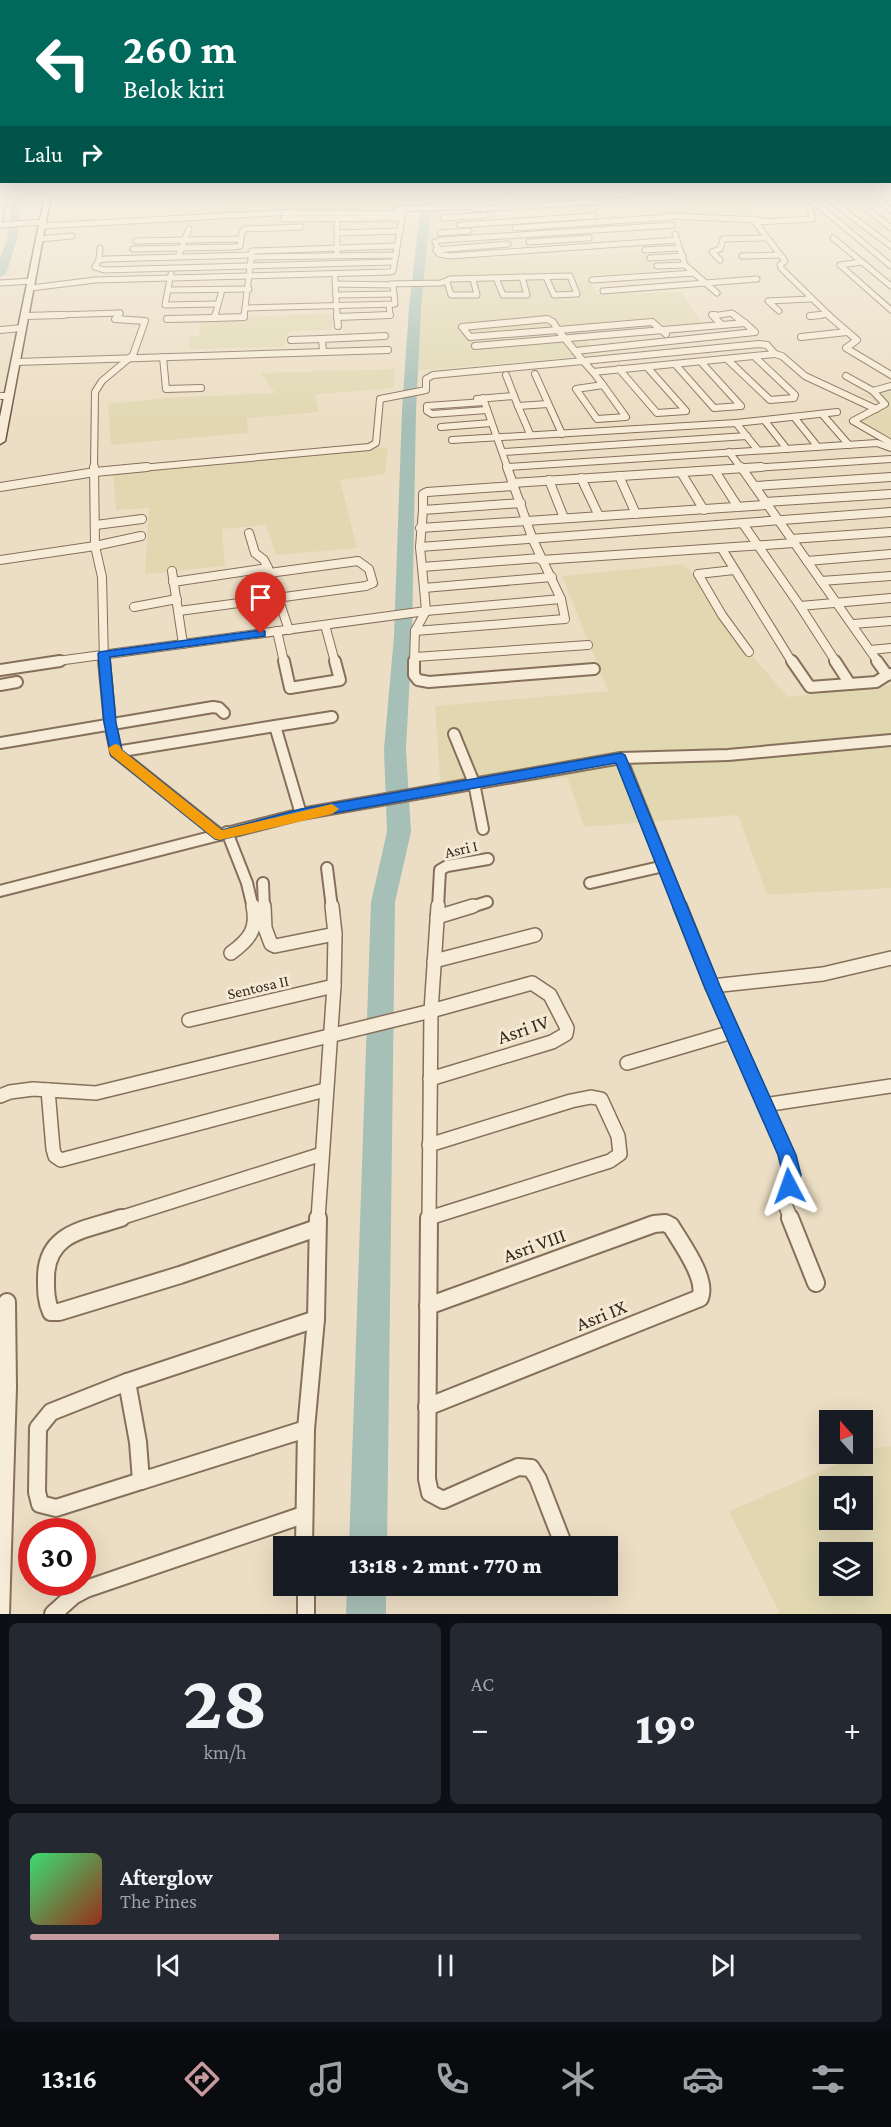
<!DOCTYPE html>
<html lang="id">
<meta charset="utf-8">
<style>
:root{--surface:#171b24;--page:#242831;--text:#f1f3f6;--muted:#9ea1a6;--line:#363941;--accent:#c69a9e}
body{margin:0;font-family:"Crimson Pro",serif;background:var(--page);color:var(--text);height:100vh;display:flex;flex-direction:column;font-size:22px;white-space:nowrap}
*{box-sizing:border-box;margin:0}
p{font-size:20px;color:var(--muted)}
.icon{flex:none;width:33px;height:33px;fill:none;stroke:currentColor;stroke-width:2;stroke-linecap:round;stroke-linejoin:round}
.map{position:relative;height:1614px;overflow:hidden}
.sheet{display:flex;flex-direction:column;gap:9px;padding:9px;background:#0d0f14;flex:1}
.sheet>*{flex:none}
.guide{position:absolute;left:0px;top:0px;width:891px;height:183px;box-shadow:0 6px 24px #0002;background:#00695c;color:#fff;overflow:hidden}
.needle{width:39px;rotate:339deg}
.controls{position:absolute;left:819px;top:1410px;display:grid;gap:12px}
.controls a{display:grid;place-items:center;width:54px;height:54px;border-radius:0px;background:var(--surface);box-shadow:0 6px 24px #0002;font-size:30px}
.speed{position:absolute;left:18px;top:1518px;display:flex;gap:12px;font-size:30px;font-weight:700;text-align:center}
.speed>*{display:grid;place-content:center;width:78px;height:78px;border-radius:50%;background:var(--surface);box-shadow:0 6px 24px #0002;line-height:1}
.speed .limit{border:9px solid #d22;background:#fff;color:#111}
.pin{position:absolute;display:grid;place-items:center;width:51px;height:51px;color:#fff;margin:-62px -26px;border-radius:50% 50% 50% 0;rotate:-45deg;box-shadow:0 0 6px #0007}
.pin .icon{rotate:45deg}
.me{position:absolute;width:66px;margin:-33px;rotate:356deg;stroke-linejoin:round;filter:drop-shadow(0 0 4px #0008)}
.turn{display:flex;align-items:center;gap:21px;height:126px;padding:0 24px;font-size:27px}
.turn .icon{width:78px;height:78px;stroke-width:2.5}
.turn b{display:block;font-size:42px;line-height:51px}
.then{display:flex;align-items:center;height:57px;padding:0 24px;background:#0003;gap:12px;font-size:22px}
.big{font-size:45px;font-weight:800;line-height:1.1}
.sheet .tile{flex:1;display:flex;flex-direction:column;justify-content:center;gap:9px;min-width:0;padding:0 21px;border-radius:9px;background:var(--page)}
.sheet .dial{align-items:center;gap:0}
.dial b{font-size:78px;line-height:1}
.song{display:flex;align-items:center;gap:18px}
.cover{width:72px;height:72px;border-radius:9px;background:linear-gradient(135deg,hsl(140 70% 55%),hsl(10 70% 35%))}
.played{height:6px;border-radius:3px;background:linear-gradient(90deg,var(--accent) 30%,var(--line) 30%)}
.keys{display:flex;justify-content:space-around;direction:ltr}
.heat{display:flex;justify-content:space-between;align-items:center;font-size:33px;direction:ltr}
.sheet .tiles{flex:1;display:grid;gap:9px;grid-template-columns:1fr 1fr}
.tile:last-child{grid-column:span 2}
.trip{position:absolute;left:273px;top:1536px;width:345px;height:60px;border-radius:0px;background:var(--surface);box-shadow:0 6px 24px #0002;font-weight:800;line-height:60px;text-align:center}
.tab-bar{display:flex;height:96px;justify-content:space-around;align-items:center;background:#090b0e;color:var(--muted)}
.tab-bar .icon{width:42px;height:42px}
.tab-bar .active{color:var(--accent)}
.tab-bar b{font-size:27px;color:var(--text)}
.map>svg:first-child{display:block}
.farmland{fill:#e1d8b2;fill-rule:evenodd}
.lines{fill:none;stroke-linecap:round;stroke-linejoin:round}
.river{fill:#a6bfb7;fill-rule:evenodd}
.minor-far5-casing{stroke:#86705b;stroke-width:7}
.minor-far4-casing{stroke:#86705b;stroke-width:8}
.minor-far3-casing{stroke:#86705b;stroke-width:10}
.minor-far2-casing{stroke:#86705b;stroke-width:14}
.minor-far1-casing{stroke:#86705b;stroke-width:16}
.minor-casing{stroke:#86705b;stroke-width:20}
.secondary-casing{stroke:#68513f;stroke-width:3}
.minor-far5{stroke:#f7ecd7;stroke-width:5}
.minor-far4{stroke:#f7ecd7;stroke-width:6}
.minor-far3{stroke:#f7ecd7;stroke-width:8}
.minor-far2{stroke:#f7ecd7;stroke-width:10}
.minor-far1{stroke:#f7ecd7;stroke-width:13}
.minor{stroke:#f7ecd7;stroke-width:16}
.secondary{fill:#f7ecd7;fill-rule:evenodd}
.route{fill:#1a73e8;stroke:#114b97;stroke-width:1.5}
.slow{fill:#f59e0b}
.labels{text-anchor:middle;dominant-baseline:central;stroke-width:6;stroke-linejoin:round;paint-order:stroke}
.street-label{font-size:16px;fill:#37291f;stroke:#f4e9d3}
.near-street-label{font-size:20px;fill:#37291f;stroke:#f4e9d3}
</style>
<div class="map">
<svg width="891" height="1614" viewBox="0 0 891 1614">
<rect width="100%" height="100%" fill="#ecdec4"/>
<!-- farmland -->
<g class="farmland">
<path d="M 285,195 L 420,195 L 423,209 L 290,214 L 284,226 L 102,235 L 101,221 L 226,212 L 229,200 Z"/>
<path d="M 688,195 L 759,195 L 756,202 L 760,219 L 674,218 L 676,206 Z"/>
<path d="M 427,208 L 437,208 L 434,225 L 435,260 L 646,253 L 656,272 L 585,276 L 599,295 L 681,292 L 703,325 L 583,336 L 596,355 L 413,371 Z"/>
<path d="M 332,313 L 332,330 L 289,331 L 283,347 L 189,349 L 190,337 L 199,336 L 201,319 Z"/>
<path d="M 396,369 L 393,388 L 315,394 L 319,412 L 247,418 L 248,433 L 111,445 L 108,404 L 166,398 L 275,393 L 261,373 Z"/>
<path d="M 891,392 L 891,444 L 848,419 L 878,407 L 878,403 L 862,394 Z"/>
<path d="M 388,447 L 385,474 L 340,480 L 357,548 L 276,555 L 266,525 L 222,529 L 225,566 L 145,574 L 149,508 L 116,510 L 113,472 Z"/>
<path d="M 683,564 L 695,576 L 747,650 L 788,697 L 891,685 L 891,888 L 767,895 L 738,815 L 584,827 L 567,777 L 441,793 L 435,706 L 608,691 L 562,576 Z"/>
<path d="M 891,1446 L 891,1614 L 776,1614 L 779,1612 L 729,1511 L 875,1448 ZM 830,1486 L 862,1486 L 862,1520 L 830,1520 ZM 830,1552 L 862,1552 L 862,1586 L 830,1586 Z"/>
</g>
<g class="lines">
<!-- river -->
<g class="river">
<path d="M 13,195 L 23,195 L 17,239 L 6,274 L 0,277 L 0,258 L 7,239 Z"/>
<path d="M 422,195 L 432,195 L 421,308 L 416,411 L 412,636 L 406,749 L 411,832 L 395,902 L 387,1546 L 349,1546 L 371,902 L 387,832 L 384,749 L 394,636 L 402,411 L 409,308 Z"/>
<path d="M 347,1586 L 386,1586 L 386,1614 L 346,1614 Z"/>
</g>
<!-- minor-far5 casing -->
<g class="minor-far5-casing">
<g id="minor-far5">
<path d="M 815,195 L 817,200 L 810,208 L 813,219 L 755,222 L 785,261 L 780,265 L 781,268 L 830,316"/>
<path d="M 871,195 L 826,197 L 891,246"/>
<path d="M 873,195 L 891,210"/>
<path d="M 851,196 L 891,228"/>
<path d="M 473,197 L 495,195"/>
<path d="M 0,201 L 48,197"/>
<path d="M 818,205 L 891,266"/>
<path d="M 397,209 L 480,206"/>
<path d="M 473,209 L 680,197"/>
<path d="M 337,212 L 337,253"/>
<path d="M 289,213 L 403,213 L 402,218 L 284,219 Z"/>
<path d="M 669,216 L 759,220"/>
<path d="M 443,218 L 485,215"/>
<path d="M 0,220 L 3,196"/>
<path d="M 0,225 L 44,222"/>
<path d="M 460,225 L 594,216"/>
<path d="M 43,226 L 292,212"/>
<path d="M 515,228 L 670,217"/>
<path d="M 338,233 L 400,231"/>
<path d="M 440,233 L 469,231"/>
<path d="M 675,234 L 685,265 L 717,293"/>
<path d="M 833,238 L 891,286"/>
<path d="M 39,239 L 72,236"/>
<path d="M 136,241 L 241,239"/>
<path d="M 529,242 L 589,238"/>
<path d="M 508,244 L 436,250 L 439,254 L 450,256 L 677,240"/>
<path d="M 438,248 L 435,242 L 441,240 L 672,225"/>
<path d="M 133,249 L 233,247 L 240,246 L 242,232 L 245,229 L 301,227"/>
<path d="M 645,250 L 679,248"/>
<path d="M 179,254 L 189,229"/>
<path d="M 252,255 L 106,259 L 99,260 L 95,267 L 104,270 L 394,262"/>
<path d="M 742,256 L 780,255"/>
<path d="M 251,257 L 396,255"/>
<path d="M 650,258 L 683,256"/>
<path d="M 99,260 L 100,248"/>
<path d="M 720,260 L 712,252 L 720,249 L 723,239 L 766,238"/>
<path d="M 862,262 L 840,265 L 891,310"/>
<path d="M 657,266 L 685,265"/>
<path d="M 171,274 L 165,305 L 217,304"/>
<path d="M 335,278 L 337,316"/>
<path d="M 496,278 L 503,295 L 527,295 L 522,277"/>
<path d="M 592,280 L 694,273"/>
<path d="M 447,282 L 451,295 L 477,295 L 473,279"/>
<path d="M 0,283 L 32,281"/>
<path d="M 390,284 L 441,283 L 450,279 L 570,276 L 577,294 L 554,295 L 546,277"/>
<path d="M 31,288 L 95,280 L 390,272 L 393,271 L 402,218"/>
<path d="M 168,290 L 249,289"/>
<path d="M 603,291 L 757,279"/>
<path d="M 336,295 L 394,294"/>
<path d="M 246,308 L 395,304 L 393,285 L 335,284"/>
<path d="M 779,311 L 768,301 L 810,299"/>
<path d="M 24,316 L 120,313"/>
<path d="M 117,316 L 120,313"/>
<path d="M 215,316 L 222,290"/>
<path d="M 244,316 L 252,251 L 397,246"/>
<path d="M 357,316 L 390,315 L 389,305"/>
<path d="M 713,316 L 732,313 L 736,316"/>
<path d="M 810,316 L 828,314"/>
</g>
</g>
<!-- minor-far4 casing -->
<g class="minor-far4-casing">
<g id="minor-far4">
<path d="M 215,315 L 214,318 L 244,317 L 244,315"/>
<path d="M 337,315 L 338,326"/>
<path d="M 715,315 L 712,315 L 722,325"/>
<path d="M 828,315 L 857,340 L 846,348 L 891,375"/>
<path d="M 24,316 L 64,315"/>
<path d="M 810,316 L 821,315"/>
<path d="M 337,317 L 390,315"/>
<path d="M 167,319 L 214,318"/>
<path d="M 547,319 L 553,322 L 558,330 L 470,337 L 462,327 Z"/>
<path d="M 722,325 L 745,323 L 734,315"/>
<path d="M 0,330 L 22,328"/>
<path d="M 558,330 L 652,322 L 666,334"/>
<path d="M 558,330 L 583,361"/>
<path d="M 801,337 L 847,332"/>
<path d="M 291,340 L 322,339"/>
<path d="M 759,344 L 767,345 L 775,354 L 593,372 L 583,361 Z"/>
<path d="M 475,346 L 722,325"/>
<path d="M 575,351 L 755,332 L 745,323"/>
<path d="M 323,352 L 322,339 L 385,336"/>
<path d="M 775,354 L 782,356 L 805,376 L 876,409"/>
<path d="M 163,357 L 166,389 L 201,388"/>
<path d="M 728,360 L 770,400 L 794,398 L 795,395 L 755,357"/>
<path d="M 16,362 L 388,350"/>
<path d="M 675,364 L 714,408 L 741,406 L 701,362"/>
<path d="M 619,369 L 657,413 L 686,411 L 647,367"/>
<path d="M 593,372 L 603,385"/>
<path d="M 535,374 L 562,434"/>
<path d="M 506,375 L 518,406 L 548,404"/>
<path d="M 846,376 L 873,391"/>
<path d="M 603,385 L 626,417 L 597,419 L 576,389 Z"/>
<path d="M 891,386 L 873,391 L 885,404 L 853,421 L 891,443"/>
<path d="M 0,396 L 10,396"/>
<path d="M 483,398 L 508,469"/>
<path d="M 477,399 L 514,396"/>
<path d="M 484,402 L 427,406 L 427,411 L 432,414 L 487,410"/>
<path d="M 518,406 L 530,434"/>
<path d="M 822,414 L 849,445"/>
<path d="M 794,417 L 818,447"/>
<path d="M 765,421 L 787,449"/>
<path d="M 736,423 L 837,412"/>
<path d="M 441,427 L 491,423"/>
<path d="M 452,440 L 736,423 L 757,449"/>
<path d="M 503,452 L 747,436"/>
<path d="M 729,452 L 742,469"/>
<path d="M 507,467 L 877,443 L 891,448"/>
<path d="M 94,469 L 95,392 L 102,381 L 133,355 L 145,321 L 115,319 L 119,315"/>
<path d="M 130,469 L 369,447 L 376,443 L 380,399 L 426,390 L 426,379 L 433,375 L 583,361"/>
<path d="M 737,469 L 891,459"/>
</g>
</g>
<!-- minor-far3 casing -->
<g class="minor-far3-casing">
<g id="minor-far3">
<path d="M 94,467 L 95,546 L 102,577 L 104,662"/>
<path d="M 741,467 L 878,662"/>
<path d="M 715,471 L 738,507"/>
<path d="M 682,474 L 704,510"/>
<path d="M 619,476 L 636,514"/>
<path d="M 581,478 L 599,516"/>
<path d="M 549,480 L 564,518"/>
<path d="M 512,483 L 761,467"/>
<path d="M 756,486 L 891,477"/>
<path d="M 0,487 L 95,472 L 147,467"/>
<path d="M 765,502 L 891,494"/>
<path d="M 521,503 L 423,510 L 420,547 L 424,588 L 552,577"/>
<path d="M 423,510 L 423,494 L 427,492 L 514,486"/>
<path d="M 743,524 L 800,606 L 891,598"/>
<path d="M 96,525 L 142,519"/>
<path d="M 420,528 L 766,505"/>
<path d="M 249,533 L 255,553 L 264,560 L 268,568 L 289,630"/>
<path d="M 791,539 L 891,532"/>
<path d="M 420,547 L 891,512"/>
<path d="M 722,549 L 792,662"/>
<path d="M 0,560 L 95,546 L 141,536"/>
<path d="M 541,560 L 794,543"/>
<path d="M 807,561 L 891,554"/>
<path d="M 422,567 L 540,558"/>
<path d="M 734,570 L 698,574 L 722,615 L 749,652"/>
<path d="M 172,571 L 183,644"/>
<path d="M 821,581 L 891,576"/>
<path d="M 173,582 L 268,568"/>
<path d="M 800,606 L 836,662"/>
<path d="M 134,607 L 177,599"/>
<path d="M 179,611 L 366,586 L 373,583 L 369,569 L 358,561 L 269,573"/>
<path d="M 853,624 L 891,621"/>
<path d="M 325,625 L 335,662"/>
<path d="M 277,631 L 284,662"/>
<path d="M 415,631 L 565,619 L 561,599"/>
<path d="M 870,650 L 891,648"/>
<path d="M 415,657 L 588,645"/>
<path d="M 50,662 L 426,611 L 561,599 L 533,540 L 507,467"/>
<path d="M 414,662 L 415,631 L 426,611 L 424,588"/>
</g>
</g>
<!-- minor-far2 casing -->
<g class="minor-far2-casing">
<g id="minor-far2">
<path d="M 104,661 L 110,723 L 116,752 L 220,835"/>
<path d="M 284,661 L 290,688 L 340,680 L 335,661"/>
<path d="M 414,661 L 414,675 L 418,680 L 429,682 L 594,669"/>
<path d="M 792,661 L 810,687 L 876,682 L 887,675"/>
<path d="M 835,661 L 850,684"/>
<path d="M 877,661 L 887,675 L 891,674"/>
<path d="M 0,670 L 60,661"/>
<path d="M 0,685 L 17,682"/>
<path d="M 454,734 L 474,783 L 483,829"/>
<path d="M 0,743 L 213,707 L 219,708 L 224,713"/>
<path d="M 116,752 L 275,726"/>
<path d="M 621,758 L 681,908"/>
<path d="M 301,814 L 275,726 L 332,717"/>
<path d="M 227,832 L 247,883 L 253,908"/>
<path d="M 327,868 L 332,908"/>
<path d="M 263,883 L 264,908"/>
<path d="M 590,883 L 664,866"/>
<path d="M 0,891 L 301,814 L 621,758 L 728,755 L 891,740"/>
<path d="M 438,908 L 440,870 L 447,866 L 488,859"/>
<path d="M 468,908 L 487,902"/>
</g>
</g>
<!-- minor-far1 casing -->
<g class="minor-far1-casing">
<g id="minor-far1">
<path d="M 264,906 L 265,928 L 271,944 L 275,946 L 335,934"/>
<path d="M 680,906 L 712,986 L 787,1155 L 792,1175 L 784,1202 L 791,1219"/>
<path d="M 437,917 L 473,906"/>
<path d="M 231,953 C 249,940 258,929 253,906"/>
<path d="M 434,961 L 535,935"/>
<path d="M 712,986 L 823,974 L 891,958"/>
<path d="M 189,1020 L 334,986"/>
<path d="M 627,1063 L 732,1032"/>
<path d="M 430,1079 L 552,1042 L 566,1034 L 567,1028 L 550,995 L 532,983 L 431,1011 L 438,906"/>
<path d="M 48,1090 L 53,1149 L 55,1156 L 61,1160 L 325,1090"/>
<path d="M 0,1096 L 10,1092 L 33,1089 L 96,1093 L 431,1011 L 429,1219"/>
<path d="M 764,1105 L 891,1086"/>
<path d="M 429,1145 L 571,1101 L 591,1097 L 601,1099 L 618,1136 L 620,1154 L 610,1161 L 429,1218"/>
<path d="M 117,1219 L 322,1154"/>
<path d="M 318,1219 L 334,986 L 335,934 L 332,906"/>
</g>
</g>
<!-- minor casing -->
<g class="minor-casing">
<g id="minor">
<path d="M 121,1218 C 85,1230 45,1232 46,1280 C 46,1291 46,1301 51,1312 L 59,1312 L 180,1275 L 317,1228"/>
<path d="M 429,1218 L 427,1479 L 430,1493 L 443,1500 L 518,1467 L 531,1468 L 538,1479 L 564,1546"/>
<path d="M 790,1218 L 816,1283"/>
<path d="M 127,1382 L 138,1442 L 141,1481 L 56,1508 L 40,1504 L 37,1492 L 38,1428 L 51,1412 Z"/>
<path d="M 127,1382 L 316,1319"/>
<path d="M 427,1407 L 700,1298 C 708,1279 681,1243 671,1226 L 665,1223 L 654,1224 L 428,1306"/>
<path d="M 141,1481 L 306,1429"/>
<path d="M 304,1546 L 306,1429 L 316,1319 L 318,1218"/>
<path d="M 306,1586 L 306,1614"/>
<path d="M 1,1614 L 8,1387 L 7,1302"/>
<path d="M 53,1614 L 73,1596 L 86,1589 L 303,1515"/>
</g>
</g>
<!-- secondary casing -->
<g class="secondary-casing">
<path id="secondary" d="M 45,195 L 51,195 L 5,441 L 0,444 L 0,417 Z"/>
</g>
<!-- minor-far5 -->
<use href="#minor-far5" class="minor-far5"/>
<!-- minor-far4 -->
<use href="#minor-far4" class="minor-far4"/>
<!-- minor-far3 -->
<use href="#minor-far3" class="minor-far3"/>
<!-- minor-far2 -->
<use href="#minor-far2" class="minor-far2"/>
<!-- minor-far1 -->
<use href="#minor-far1" class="minor-far1"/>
<!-- minor -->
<use href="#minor" class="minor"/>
<!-- secondary -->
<use href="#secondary" class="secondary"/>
</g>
<!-- sky -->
<linearGradient id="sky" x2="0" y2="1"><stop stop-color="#8db8d4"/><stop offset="0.46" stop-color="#f6f0e4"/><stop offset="1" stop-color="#f6f0e4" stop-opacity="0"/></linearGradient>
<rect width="891" height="421" fill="url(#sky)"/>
<!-- route -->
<path class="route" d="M 261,630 L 265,631 L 265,636 L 110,657 L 116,723 L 122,750 L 222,830 L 301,809 L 621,753 L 625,755 L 720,986 L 796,1155 L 801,1175 L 796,1192 L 789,1194 L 783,1192 L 780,1186 L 783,1175 L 778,1155 L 704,986 L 616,763 L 301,819 L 220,840 L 215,839 L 111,755 L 104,723 L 98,654 L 99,652 Z"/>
<!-- slow -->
<path class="slow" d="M 115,744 L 119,745 L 122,750 L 222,830 L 332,804 L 339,809 L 332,814 L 220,840 L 215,839 L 111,755 L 108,748 Z"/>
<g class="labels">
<!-- street labels -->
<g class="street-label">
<text transform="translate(461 849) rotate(-13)">Asri I</text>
<text transform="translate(258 987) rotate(-13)">Sentosa II</text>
</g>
<!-- near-street labels -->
<g class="near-street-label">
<text transform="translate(523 1029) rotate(-19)">Asri IV</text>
<text transform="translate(534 1245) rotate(-20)">Asri VIII</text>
<text transform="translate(601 1315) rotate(-22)">Asri IX</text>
</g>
</g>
</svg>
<div class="controls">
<a><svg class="needle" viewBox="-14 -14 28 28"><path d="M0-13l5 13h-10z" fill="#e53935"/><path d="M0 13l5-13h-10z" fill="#9ea1a6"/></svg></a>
<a><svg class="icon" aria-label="sound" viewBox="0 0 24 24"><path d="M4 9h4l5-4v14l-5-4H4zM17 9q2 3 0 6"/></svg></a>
<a><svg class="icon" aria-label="layers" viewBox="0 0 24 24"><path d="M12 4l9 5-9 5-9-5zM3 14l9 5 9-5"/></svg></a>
</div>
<div class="speed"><div class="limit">30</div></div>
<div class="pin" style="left:261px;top:634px;background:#d93025"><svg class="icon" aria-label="arrive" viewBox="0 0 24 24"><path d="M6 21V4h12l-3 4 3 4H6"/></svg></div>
<svg class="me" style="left:789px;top:1186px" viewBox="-20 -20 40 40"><path d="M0-17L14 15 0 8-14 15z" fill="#1a73e8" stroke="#fff" stroke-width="4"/></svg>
<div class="trip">13:18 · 2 mnt · 770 m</div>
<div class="guide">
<div class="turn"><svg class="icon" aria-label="left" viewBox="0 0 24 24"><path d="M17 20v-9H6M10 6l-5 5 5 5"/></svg><div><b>260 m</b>Belok kiri</div></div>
<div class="then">Lalu<svg class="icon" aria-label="right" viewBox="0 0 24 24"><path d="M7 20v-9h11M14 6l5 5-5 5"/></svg></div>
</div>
</div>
<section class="sheet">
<div class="tiles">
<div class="tile dial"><b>28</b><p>km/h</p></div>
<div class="tile"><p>AC</p>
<div class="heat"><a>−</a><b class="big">19°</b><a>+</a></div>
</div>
<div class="tile">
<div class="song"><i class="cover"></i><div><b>Afterglow</b><p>The Pines</p></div></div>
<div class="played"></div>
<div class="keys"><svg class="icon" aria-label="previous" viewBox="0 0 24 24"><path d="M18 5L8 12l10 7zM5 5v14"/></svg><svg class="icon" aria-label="pause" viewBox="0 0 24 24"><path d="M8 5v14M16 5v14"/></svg><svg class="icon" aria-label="next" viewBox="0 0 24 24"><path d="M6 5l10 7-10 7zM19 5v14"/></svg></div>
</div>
</div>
</section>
<nav class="tab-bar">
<b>13:16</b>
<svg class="icon active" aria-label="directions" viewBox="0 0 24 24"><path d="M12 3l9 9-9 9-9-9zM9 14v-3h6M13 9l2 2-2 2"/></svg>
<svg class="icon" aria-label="music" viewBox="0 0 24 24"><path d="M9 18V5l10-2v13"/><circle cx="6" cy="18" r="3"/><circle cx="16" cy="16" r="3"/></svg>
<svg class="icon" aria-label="phone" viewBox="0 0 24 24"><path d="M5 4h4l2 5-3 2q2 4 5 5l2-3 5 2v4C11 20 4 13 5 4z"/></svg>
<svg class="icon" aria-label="climate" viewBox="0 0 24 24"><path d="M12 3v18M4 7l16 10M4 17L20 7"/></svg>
<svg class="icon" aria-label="car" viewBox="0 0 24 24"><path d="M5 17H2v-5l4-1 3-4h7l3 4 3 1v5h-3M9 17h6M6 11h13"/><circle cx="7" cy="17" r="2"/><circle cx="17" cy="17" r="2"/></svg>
<svg class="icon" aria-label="filters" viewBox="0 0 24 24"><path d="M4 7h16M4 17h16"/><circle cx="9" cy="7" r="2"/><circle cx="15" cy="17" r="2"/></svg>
</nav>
